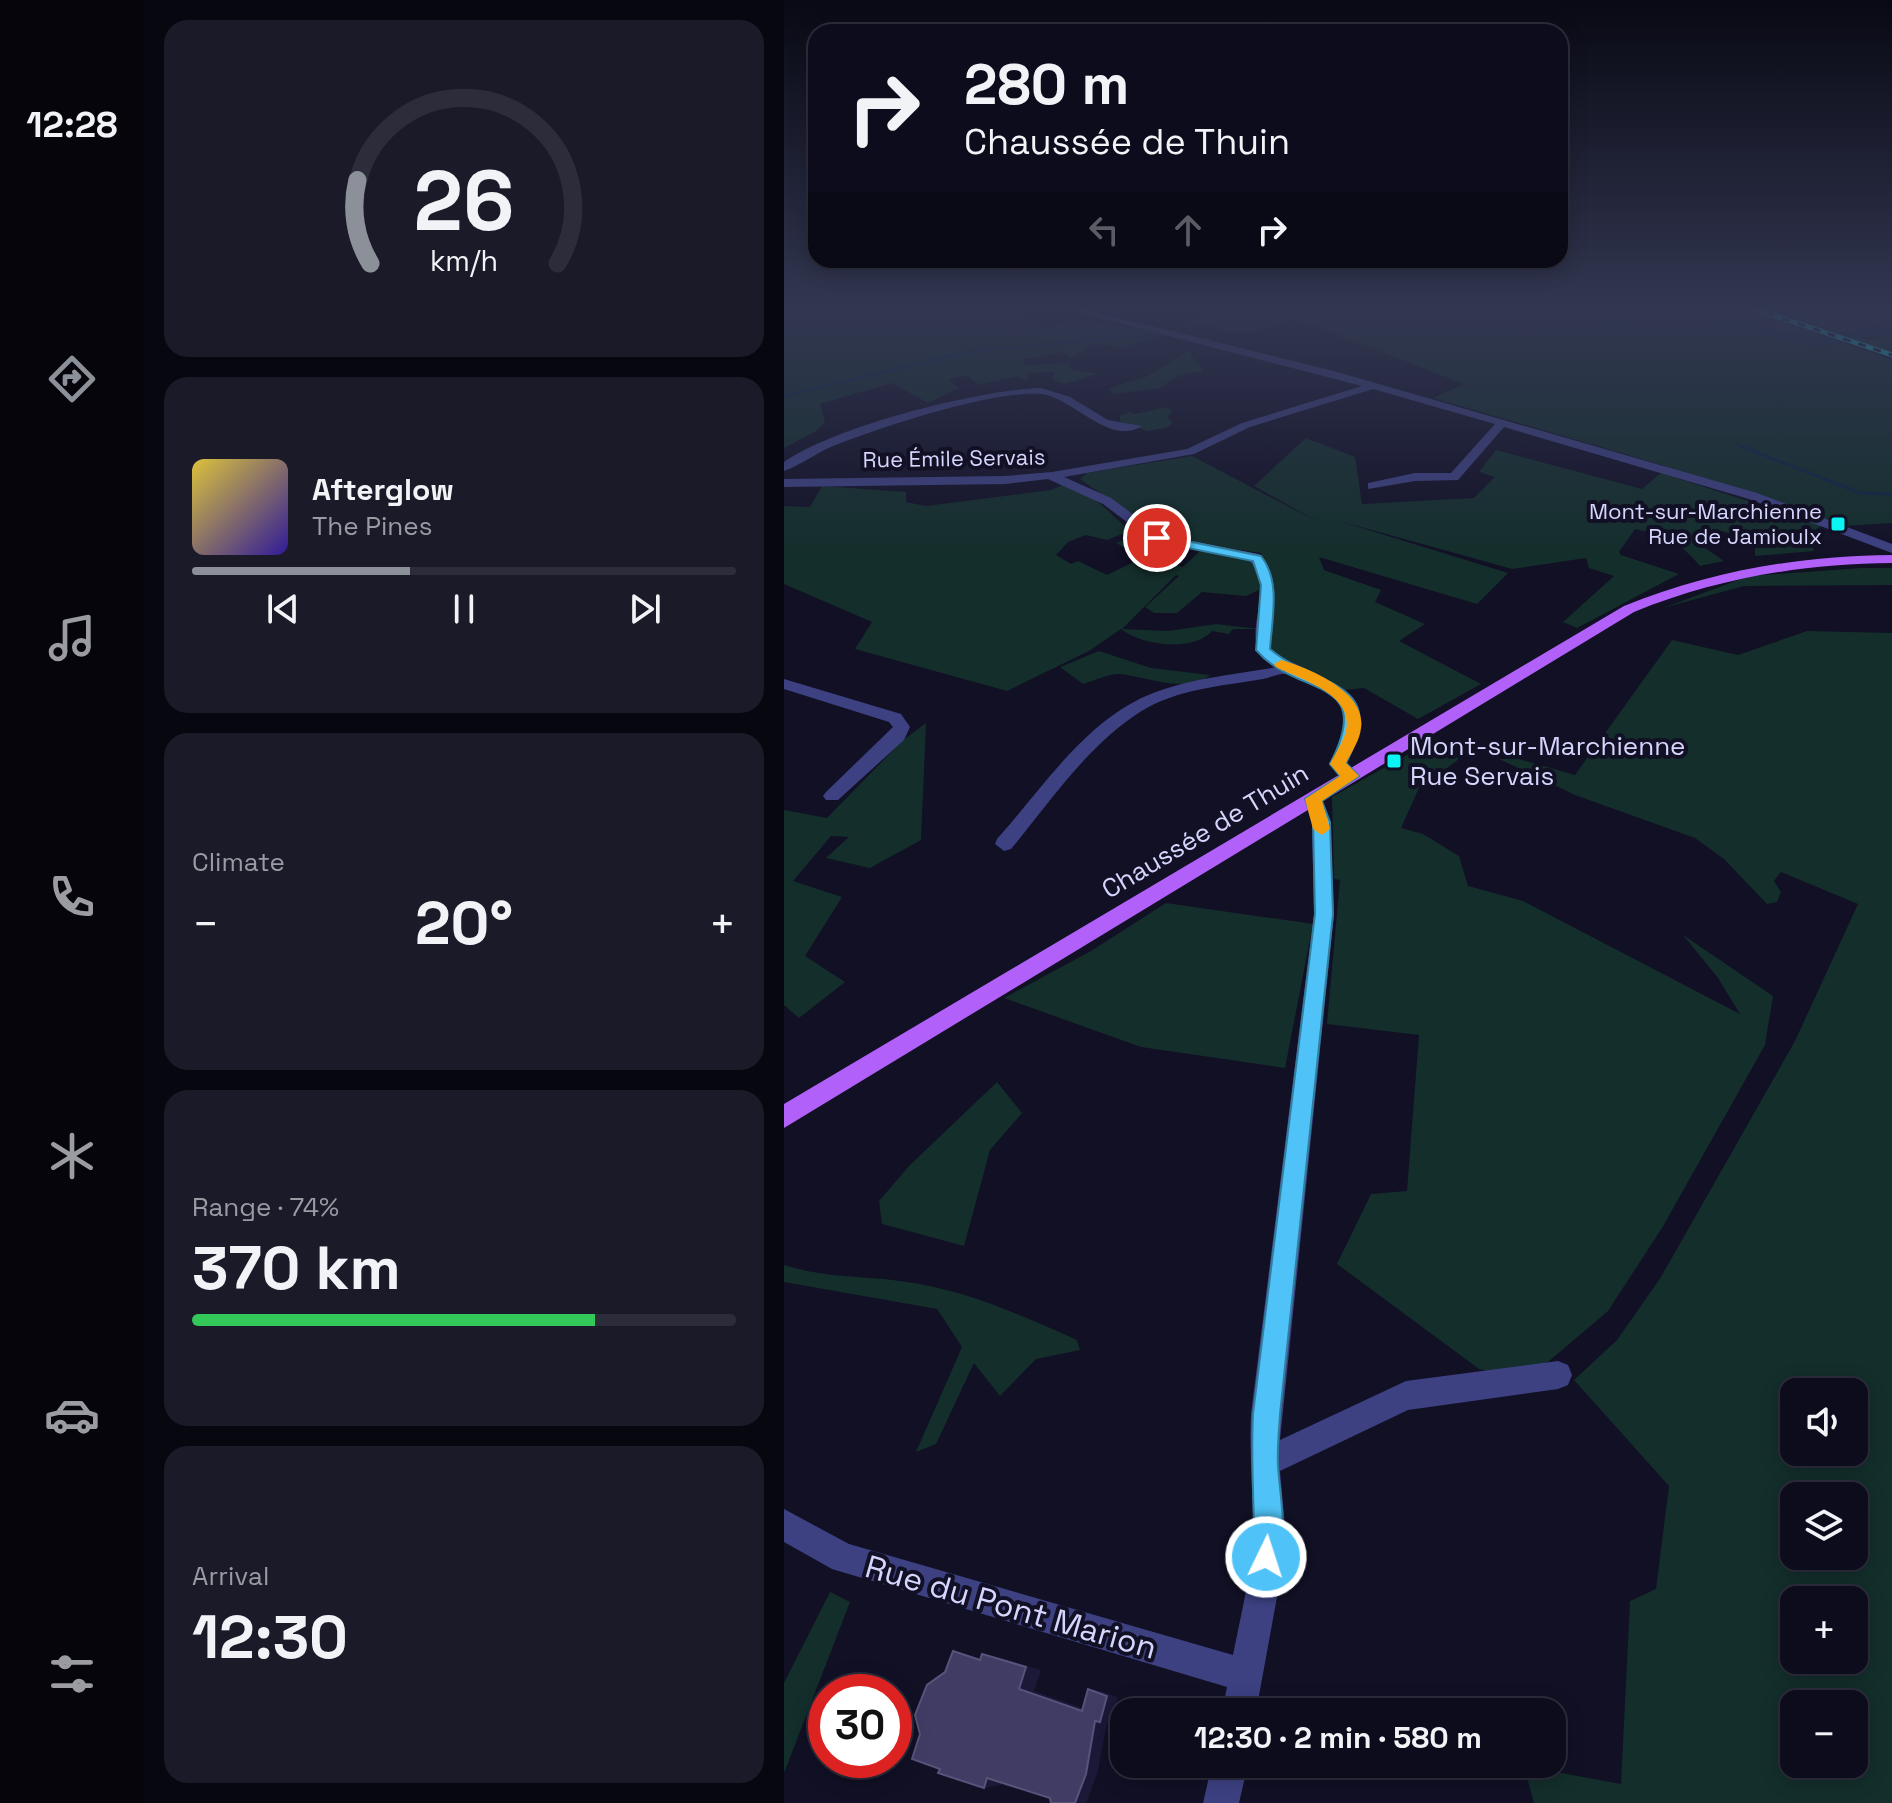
<!DOCTYPE html>
<meta charset="utf-8">
<style>
:root{--surface:#0d0c1c;--page:#1b1a29;--text:#f1f3f6;--muted:#9a9ba3;--line:#2d2c3b;--accent:#8c9099}
body{margin:0;font-family:"Space Grotesk",sans-serif;background:var(--page);color:var(--text);height:100vh;display:flex;flex-direction:column;font-size:30px;white-space:nowrap}
*{box-sizing:border-box;margin:0}
p{font-size:26px;color:var(--muted)}
.icon{flex:none;width:44px;height:44px;fill:none;stroke:currentColor;stroke-width:2;stroke-linecap:round;stroke-linejoin:round}
.map{position:relative;flex:1;overflow:hidden}
.panel{display:flex;flex-direction:column;gap:20px;padding:20px;background:#07070f;width:640px}
.panel>*{flex:none}
.guide{position:absolute;left:24px;top:24px;width:760px;height:244px;border-radius:24px;box-shadow:0 4px 20px #0003,0 0 0 2px var(--line);background:#0d0c1c;color:var(--text);overflow:hidden}
.buttons{position:absolute;left:996px;top:1378px;display:grid;gap:16px}
.buttons a{display:grid;place-items:center;width:88px;height:88px;border-radius:16px;background:var(--surface);box-shadow:0 4px 20px #0003,0 0 0 2px var(--line);font-size:40px}
.speed{position:absolute;left:24px;top:1674px;display:flex;gap:16px;font-size:40px;font-weight:700;text-align:center}
.speed>*{display:grid;place-content:center;width:104px;height:104px;border-radius:50%;background:var(--surface);box-shadow:0 4px 20px #0003,0 0 0 2px var(--line);line-height:1}
.speed .limit{border:12px solid #d22;background:#fff;color:#111}
.pin{position:absolute;display:grid;place-items:center;width:68px;height:68px;color:#fff;margin:-34px;border:4px solid #fff;border-radius:50%;box-shadow:0 2px 8px #0007}
.me{position:absolute;width:88px;margin:-44px;rotate:4deg;stroke-linejoin:round;filter:drop-shadow(0 0 6px #0008)}
.turn{display:flex;align-items:center;gap:28px;height:168px;padding:0 24px;font-size:36px}
.turn .icon{width:104px;height:104px;stroke-width:2.5}
.turn b{display:block;font-size:56px;line-height:68px}
.lanes{display:flex;align-items:center;height:76px;padding:0 24px;background:#0003;justify-content:center;gap:40px;direction:ltr}
.lanes .off{opacity:.35}
.big{font-size:60px;font-weight:700;line-height:1.1}
.panel .tile{flex:1;display:flex;flex-direction:column;justify-content:center;gap:12px;min-width:0;padding:0 28px;border-radius:24px;background:var(--page)}
.panel .dial{align-items:center;gap:0}
.dial svg{height:208px;overflow:visible;fill:none;stroke:var(--line);stroke-width:7;stroke-linecap:round;text-anchor:middle}
.dial text{fill:var(--text);stroke:none}
.song{display:flex;align-items:center;gap:24px}
.cover{width:96px;height:96px;border-radius:12px;background:linear-gradient(135deg,hsl(50 70% 55%),hsl(250 70% 35%))}
.played{height:8px;border-radius:4px;background:linear-gradient(90deg,var(--accent) 40%,var(--line) 40%)}
.keys{display:flex;justify-content:space-around;direction:ltr}
.heat{display:flex;justify-content:space-between;align-items:center;font-size:44px;direction:ltr}
.charge{height:12px;border-radius:6px;background:linear-gradient(90deg,#34c759 74%,var(--line) 0)}
.trip{position:absolute;left:326px;top:1698px;width:456px;height:80px;border-radius:24px;background:var(--surface);box-shadow:0 4px 20px #0003,0 0 0 2px var(--line);font-weight:700;line-height:80px;text-align:center}
main{display:flex;flex:1;min-height:0}
.tabs{display:flex;flex-direction:column;width:144px;justify-content:space-around;align-items:center;background:#05050b;color:var(--muted)}
.tabs .icon{width:56px;height:56px}
.tabs .on{color:var(--accent)}
.tabs b{font-size:36px;color:var(--text)}
.map>svg:first-child{display:block}
.green{fill:#132e2b;fill-rule:evenodd}
.lines{fill:none;stroke-linecap:round;stroke-linejoin:round}
.stream{stroke:#0c2541;stroke-width:3}
.river{fill:#0c2541;fill-rule:evenodd}
.minor{fill:#3d4182;fill-rule:evenodd}
.major{fill:#b161f9;fill-rule:evenodd}
.rail-casing{stroke:#0af4f4;stroke-width:5}
.rail{stroke:#111025;stroke-width:3;stroke-dasharray:8;stroke-linecap:butt}
.shaded-wall{fill:#1b1838}
.building{fill:#403c64;stroke:#57547c;stroke-width:2}
.route{fill:#4fc3f7;stroke:#337fa1;stroke-width:2}
.slow{fill:#f59e0b}
.poi-dot{fill:#0af4f4;stroke:#111025;stroke-width:3}
.labels{text-anchor:middle;dominant-baseline:central;stroke-width:8;stroke-linejoin:round;paint-order:stroke}
.far-street-label{font-size:22px;fill:#d6d5fd;stroke:#111025}
.far-poi-label{font-size:22px;fill:#d6d5fd;stroke:#111025;text-anchor:end}
.poi-label{font-size:26px;fill:#d6d5fd;stroke:#111025;text-anchor:start}
.street-label{font-size:26px;fill:#d6d5fd;stroke:#111025}
.near-street-label{font-size:32px;fill:#d6d5fd;stroke:#111025}
</style>
<main>
<nav class="tabs">
<b>12:28</b>
<svg class="icon on" aria-label="directions" viewBox="0 0 24 24"><path d="M12 3l9 9-9 9-9-9zM9 14v-3h6M13 9l2 2-2 2"/></svg>
<svg class="icon" aria-label="music" viewBox="0 0 24 24"><path d="M9 18V5l10-2v13"/><circle cx="6" cy="18" r="3"/><circle cx="16" cy="16" r="3"/></svg>
<svg class="icon" aria-label="phone" viewBox="0 0 24 24"><path d="M5 4h4l2 5-3 2q2 4 5 5l2-3 5 2v4C11 20 4 13 5 4z"/></svg>
<svg class="icon" aria-label="climate" viewBox="0 0 24 24"><path d="M12 3v18M4 7l16 10M4 17L20 7"/></svg>
<svg class="icon" aria-label="car" viewBox="0 0 24 24"><path d="M5 17H2v-5l4-1 3-4h7l3 4 3 1v5h-3M9 17h6M6 11h13"/><circle cx="7" cy="17" r="2"/><circle cx="17" cy="17" r="2"/></svg>
<svg class="icon" aria-label="filters" viewBox="0 0 24 24"><path d="M4 7h16M4 17h16"/><circle cx="9" cy="7" r="2"/><circle cx="15" cy="17" r="2"/></svg>
</nav>
<section class="panel">
<div class="tile dial"><svg viewBox="0 0 100 80">
<path d="M14 69A42 42 0 1 1 86 69"/>
<path d="M14 69A42 42 0 0 1 9 37" stroke="#8c9099"/>
<text x="50" y="56" font-size="32" font-weight="700">26</text>
<text x="50" y="72" font-size="11">km/h</text>
</svg></div>
<div class="tile">
<div class="song"><i class="cover"></i><div><b>Afterglow</b><p>The Pines</p></div></div>
<div class="played"></div>
<div class="keys"><svg class="icon" aria-label="previous" viewBox="0 0 24 24"><path d="M18 5L8 12l10 7zM5 5v14"/></svg><svg class="icon" aria-label="pause" viewBox="0 0 24 24"><path d="M8 5v14M16 5v14"/></svg><svg class="icon" aria-label="next" viewBox="0 0 24 24"><path d="M6 5l10 7-10 7zM19 5v14"/></svg></div>
</div>
<div class="tile"><p>Climate</p>
<div class="heat"><a>−</a><b class="big">20°</b><a>+</a></div>
</div>
<div class="tile"><p>Range · 74%</p><b class="big">370 km</b><div class="charge"></div></div>
<div class="tile"><p>Arrival</p><b class="big">12:30</b></div>
</section>
<div class="map">
<svg width="1108" height="1803" viewBox="0 0 1108 1803">
<rect width="100%" height="100%" fill="#111025"/>
<!-- green -->
<g class="green">
<path d="M 0,308 L 232,308 L 257,329 L 290,318 L 385,335 L 369,337 L 339,348 L 309,344 L 284,360 L 284,355 L 278,352 L 240,359 L 241,365 L 284,363 L 287,369 L 314,374 L 281,384 L 268,380 L 270,372 L 244,373 L 243,381 L 232,376 L 195,385 L 183,375 L 164,380 L 175,388 L 144,403 L 108,383 L 36,404 L 41,422 L 32,431 L 0,448 Z"/>
<path d="M 427,308 L 962,308 L 1108,360 L 1108,523 L 1058,526 L 878,465 L 649,398 L 680,384 L 512,319 L 465,333 L 439,331 L 421,323 L 394,329 Z"/>
<path d="M 981,308 L 1088,308 L 1108,312 L 1108,328 L 1090,326 L 1061,333 L 1084,340 L 1108,334 L 1108,352 Z"/>
<path d="M 404,351 L 419,371 L 393,376 L 376,388 L 329,394 L 325,388 L 362,377 Z"/>
<path d="M 382,407 L 389,411 L 383,417 L 388,422 L 385,427 L 363,431 L 336,421 L 336,416 L 346,412 L 351,414 Z"/>
<path d="M 522,438 L 571,457 L 578,504 L 690,498 L 711,477 L 695,472 L 712,450 L 858,489 L 877,473 L 1038,525 L 1024,535 L 1030,551 L 971,556 L 971,545 L 953,535 L 929,529 L 926,533 L 930,538 L 921,548 L 940,561 L 916,566 C 896,542 881,535 851,529 L 835,552 L 837,555 L 895,574 L 793,628 L 779,622 L 830,576 L 805,568 L 802,558 L 728,569 L 552,520 L 724,573 L 693,604 L 535,557 L 540,570 L 597,590 L 591,602 L 641,624 L 615,641 L 697,684 L 634,719 L 580,688 L 559,690 L 485,653 L 487,578 L 477,553 L 382,539 L 296,479 L 303,473 L 408,456 L 536,523 L 470,486 Z"/>
<path d="M 281,484 L 312,500 L 346,531 L 323,540 L 302,535 L 284,542 L 272,555 L 287,564 L 294,561 L 323,575 L 358,558 L 332,543 L 353,534 L 393,546 L 376,560 L 399,567 L 418,549 L 458,556 L 474,565 L 477,589 L 462,596 L 418,592 L 393,613 L 370,613 L 361,607 L 395,576 L 392,575 L 338,629 L 384,631 L 432,624 L 475,629 L 449,629 L 445,634 L 428,631 C 410,652 358,646 337,629 L 305,651 L 223,691 L 71,649 L 88,622 L 0,584 L 0,506 L 26,507 L 38,486 L 122,492 L 122,502 L 142,506 L 267,490 Z"/>
<path d="M 1077,568 L 1108,568 L 1108,585 L 960,586 L 879,608 L 965,576 Z"/>
<path d="M 1023,631 L 1108,633 L 1108,1803 L 750,1803 L 740,1766 L 837,1784 L 846,1601 L 872,1589 L 885,1486 L 790,1380 L 833,1340 L 877,1277 L 1011,1041 L 1074,904 L 997,872 L 990,881 L 997,892 L 993,902 L 983,904 L 940,859 L 911,838 L 791,795 L 715,759 L 735,759 L 791,775 L 888,640 L 954,655 ZM 1010,1392 L 1070,1392 L 1070,1452 L 1010,1452 ZM 1010,1496 L 1070,1496 L 1070,1556 L 1010,1556 ZM 1010,1600 L 1070,1600 L 1070,1660 L 1010,1660 ZM 1010,1704 L 1070,1704 L 1070,1764 L 1010,1764 Z"/>
<path d="M 315,651 L 367,668 L 426,675 C 402,695 362,676 335,674 C 324,674 309,681 299,684 L 276,667 Z"/>
<path d="M 142,723 L 137,840 L 86,868 L 42,858 L 65,837 L 47,836 L 9,881 L 58,897 L 21,956 L 61,982 L 15,1018 L 0,1005 L 0,810 L 43,818 L 118,741 Z"/>
<path d="M 653,738 L 679,752 L 674,760 L 635,788 L 617,828 L 639,834 L 675,856 L 684,886 L 739,901 L 956,1014 L 934,978 L 899,935 L 989,996 L 981,1045 L 878,1228 L 824,1311 L 764,1362 L 721,1375 L 695,1369 L 553,1264 L 587,1194 L 623,1191 L 635,1035 L 543,1024 L 556,880 L 550,879 L 548,797 Z"/>
<path d="M 382,903 L 529,924 L 501,1068 L 357,1047 L 220,998 L 307,951 Z"/>
<path d="M 213,1082 L 238,1113 L 206,1150 L 180,1246 L 98,1224 L 95,1201 L 125,1166 Z"/>
<path d="M 0,1265 C 46,1279 77,1275 123,1282 C 182,1290 239,1316 293,1340 L 296,1350 L 252,1359 L 216,1396 L 190,1363 L 152,1444 L 132,1452 L 178,1347 L 153,1309 L 0,1282 Z"/>
<path d="M 46,1592 L 66,1602 L 0,1773 L 0,1683 Z"/>
</g>
<g class="lines">
<!-- stream -->
<g class="stream">
<path d="M 653,324 L 675,317 L 781,317 L 836,324 L 887,313"/>
<path d="M 393,328 L 426,308"/>
<path d="M 226,348 L 368,335"/>
<path d="M 0,396 L 197,349 L 221,348"/>
<path d="M 954,445 L 1076,493 L 1108,494"/>
</g>
<!-- river -->
<path class="river" d="M 867,308 L 894,308 L 1027,338 C 1055,339 1081,323 1108,328 L 1108,336 C 1082,332 1055,348 1027,346 Z"/>
<!-- minor -->
<g class="minor">
<path d="M 277,308 L 294,308 L 550,371 L 973,493 L 1108,544 L 1108,553 L 965,499 L 720,427 L 674,480 L 631,481 L 584,489 L 584,483 L 631,473 L 667,473 L 711,424 L 589,389 L 466,427 L 410,454 L 280,477 L 327,498 L 377,535 L 475,554 C 501,581 486,616 487,650 C 496,658 509,662 520,668 C 574,692 592,706 563,763 L 576,776 L 567,782 L 561,780 L 545,764 C 562,731 574,711 536,688 C 528,683 517,675 508,674 C 500,672 487,677 479,679 C 438,686 392,689 356,712 C 304,745 266,802 227,849 L 220,851 L 211,844 L 213,839 C 257,790 300,723 362,696 C 403,678 449,675 493,667 C 445,644 497,595 465,560 L 368,541 L 319,504 L 264,479 L 221,484 L 0,487 L 0,479 L 221,476 L 268,472 L 403,449 L 458,423 L 578,386 Z"/>
<path d="M 1090,308 L 1108,308 L 1108,314 L 1091,310 Z"/>
<path d="M 257,388 L 286,397 L 324,420 L 358,426 C 326,447 288,397 257,394 C 207,390 98,427 49,446 C 32,453 17,465 0,471 L 0,462 C 52,426 194,390 257,388 Z"/>
<path d="M 0,679 L 117,714 L 126,727 L 120,740 L 54,800 L 42,800 L 39,796 L 42,792 L 109,727 L 105,722 L 0,689 Z"/>
<path d="M 529,793 L 538,799 L 546,822 L 550,914 L 496,1440 L 622,1381 L 774,1361 L 784,1365 L 788,1375 L 784,1385 L 774,1389 L 624,1410 L 496,1471 L 501,1527 L 495,1586 L 472,1712 L 438,1712 L 443,1687 L 48,1569 L 0,1542 L 0,1509 L 65,1544 L 449,1655 C 457,1613 469,1569 469,1526 C 469,1488 465,1452 467,1414 L 530,914 L 528,822 L 520,799 Z"/>
<path d="M 428,1764 L 464,1764 L 455,1803 L 419,1803 Z"/>
</g>
<!-- major -->
<path class="major" d="M 1108,555 L 1108,563 C 1018,564 934,578 850,612 L 0,1128 L 0,1104 L 840,606 C 927,571 1014,556 1108,555 Z"/>
<!-- rail casing -->
<g class="rail-casing">
<path id="rail" d="M 968,308 L 1108,355"/>
</g>
<!-- rail -->
<use href="#rail" class="rail"/>
</g>
<!-- shaded-wall -->
<g class="shaded-wall">
<path d="M 198,1654 L 214,1657 L 257,1670 L 250,1691 L 310,1712 L 298,1711 L 235,1689 Z"/>
<path d="M 304,1689 L 316,1691 L 334,1697 L 327,1723 L 323,1723 L 314,1771 L 302,1803 L 291,1803 Z"/>
<path d="M 220,1776 L 217,1785 L 200,1788 L 203,1778 Z"/>
</g>
<!-- building -->
<path class="building" d="M 169,1651 L 196,1660 L 198,1654 L 242,1667 L 235,1689 L 298,1711 L 304,1689 L 323,1696 L 316,1722 L 311,1721 L 302,1774 L 291,1803 L 267,1803 L 266,1798 L 203,1778 L 200,1788 L 154,1773 L 156,1769 L 128,1759 L 136,1734 L 131,1715 L 143,1685 L 161,1672 Z"/>
<!-- sky -->
<linearGradient id="sky" x2="0" y2="1"><stop stop-color="#090914"/><stop offset="0.55" stop-color="#323751"/><stop offset="1" stop-color="#323751" stop-opacity="0"/></linearGradient>
<rect width="1108" height="561" fill="url(#sky)"/>
<!-- route -->
<path class="route" d="M 373,535 L 477,556 C 497,581 488,618 486,649 C 534,690 605,677 562,763 L 575,776 L 538,801 L 546,822 L 549,914 L 496,1414 C 495,1431 493,1449 494,1466 C 496,1499 505,1535 492,1567 L 482,1571 L 472,1567 C 465,1552 471,1539 470,1523 C 469,1486 467,1451 469,1414 L 531,914 L 529,822 L 521,799 L 556,776 L 546,764 C 592,674 514,699 472,650 L 477,585 L 469,561 L 369,541 L 369,536 Z"/>
<!-- slow -->
<path class="slow" d="M 497,660 C 525,668 583,692 577,728 C 576,740 567,753 562,763 L 575,776 L 538,801 L 546,829 L 538,835 L 529,829 L 521,799 L 556,776 L 546,764 C 551,754 560,741 562,730 C 570,694 516,679 492,667 L 490,664 Z"/>
<!-- markers -->
<g class="poi-dot">
<rect x="1046" y="516" width="16" height="16" rx="4"/>
<rect x="602" y="753" width="16" height="16" rx="4"/>
</g>
<g class="labels">
<!-- far-street labels -->
<g class="far-street-label">
<text transform="translate(170 458) rotate(-1)">Rue Émile Servais</text>
</g>
<!-- far-poi labels -->
<g class="far-poi-label">
<text x="1038" y="511">Mont-sur-Marchienne<tspan x="1038" dy="25">Rue de Jamioulx</tspan></text>
</g>
<!-- poi labels -->
<g class="poi-label">
<text x="626" y="746">Mont-sur-Marchienne<tspan x="626" dy="30">Rue Servais</tspan></text>
</g>
<!-- street labels -->
<g class="street-label">
<text transform="translate(421 831) rotate(-31)">Chaussée de Thuin</text>
</g>
<!-- near-street labels -->
<g class="near-street-label">
<text transform="translate(227 1607) rotate(16)">Rue du Pont Marion</text>
</g>
</g>
</svg>
<div class="buttons">
<a><svg class="icon" aria-label="sound" viewBox="0 0 24 24"><path d="M4 9h4l5-4v14l-5-4H4zM17 9q2 3 0 6"/></svg></a>
<a><svg class="icon" aria-label="layers" viewBox="0 0 24 24"><path d="M12 4l9 5-9 5-9-5zM3 14l9 5 9-5"/></svg></a>
<a>+</a>
<a>−</a>
</div>
<div class="speed"><div class="limit">30</div></div>
<div class="pin" style="left:373px;top:538px;background:#d93025"><svg class="icon" aria-label="arrive" viewBox="0 0 24 24"><path d="M6 21V4h12l-3 4 3 4H6"/></svg></div>
<svg class="me" style="left:482px;top:1557px" viewBox="-20 -20 40 40"><circle r="17" fill="#4fc3f7" stroke="#fff" stroke-width="3"/><path d="M0-11L8 9 0 5-8 9z" fill="#fff"/></svg>
<div class="trip">12:30 · 2 min · 580 m</div>
<div class="guide">
<div class="turn"><svg class="icon" aria-label="right" viewBox="0 0 24 24"><path d="M7 20v-9h11M14 6l5 5-5 5"/></svg><div><b>280 m</b>Chaussée de Thuin</div></div>
<div class="lanes"><svg class="icon off" aria-label="left" viewBox="0 0 24 24"><path d="M17 20v-9H6M10 6l-5 5 5 5"/></svg><svg class="icon off" aria-label="ahead" viewBox="0 0 24 24"><path d="M12 20V5M6 11l6-6 6 6"/></svg><svg class="icon" aria-label="right" viewBox="0 0 24 24"><path d="M7 20v-9h11M14 6l5 5-5 5"/></svg></div>
</div>
</div>
</main>
